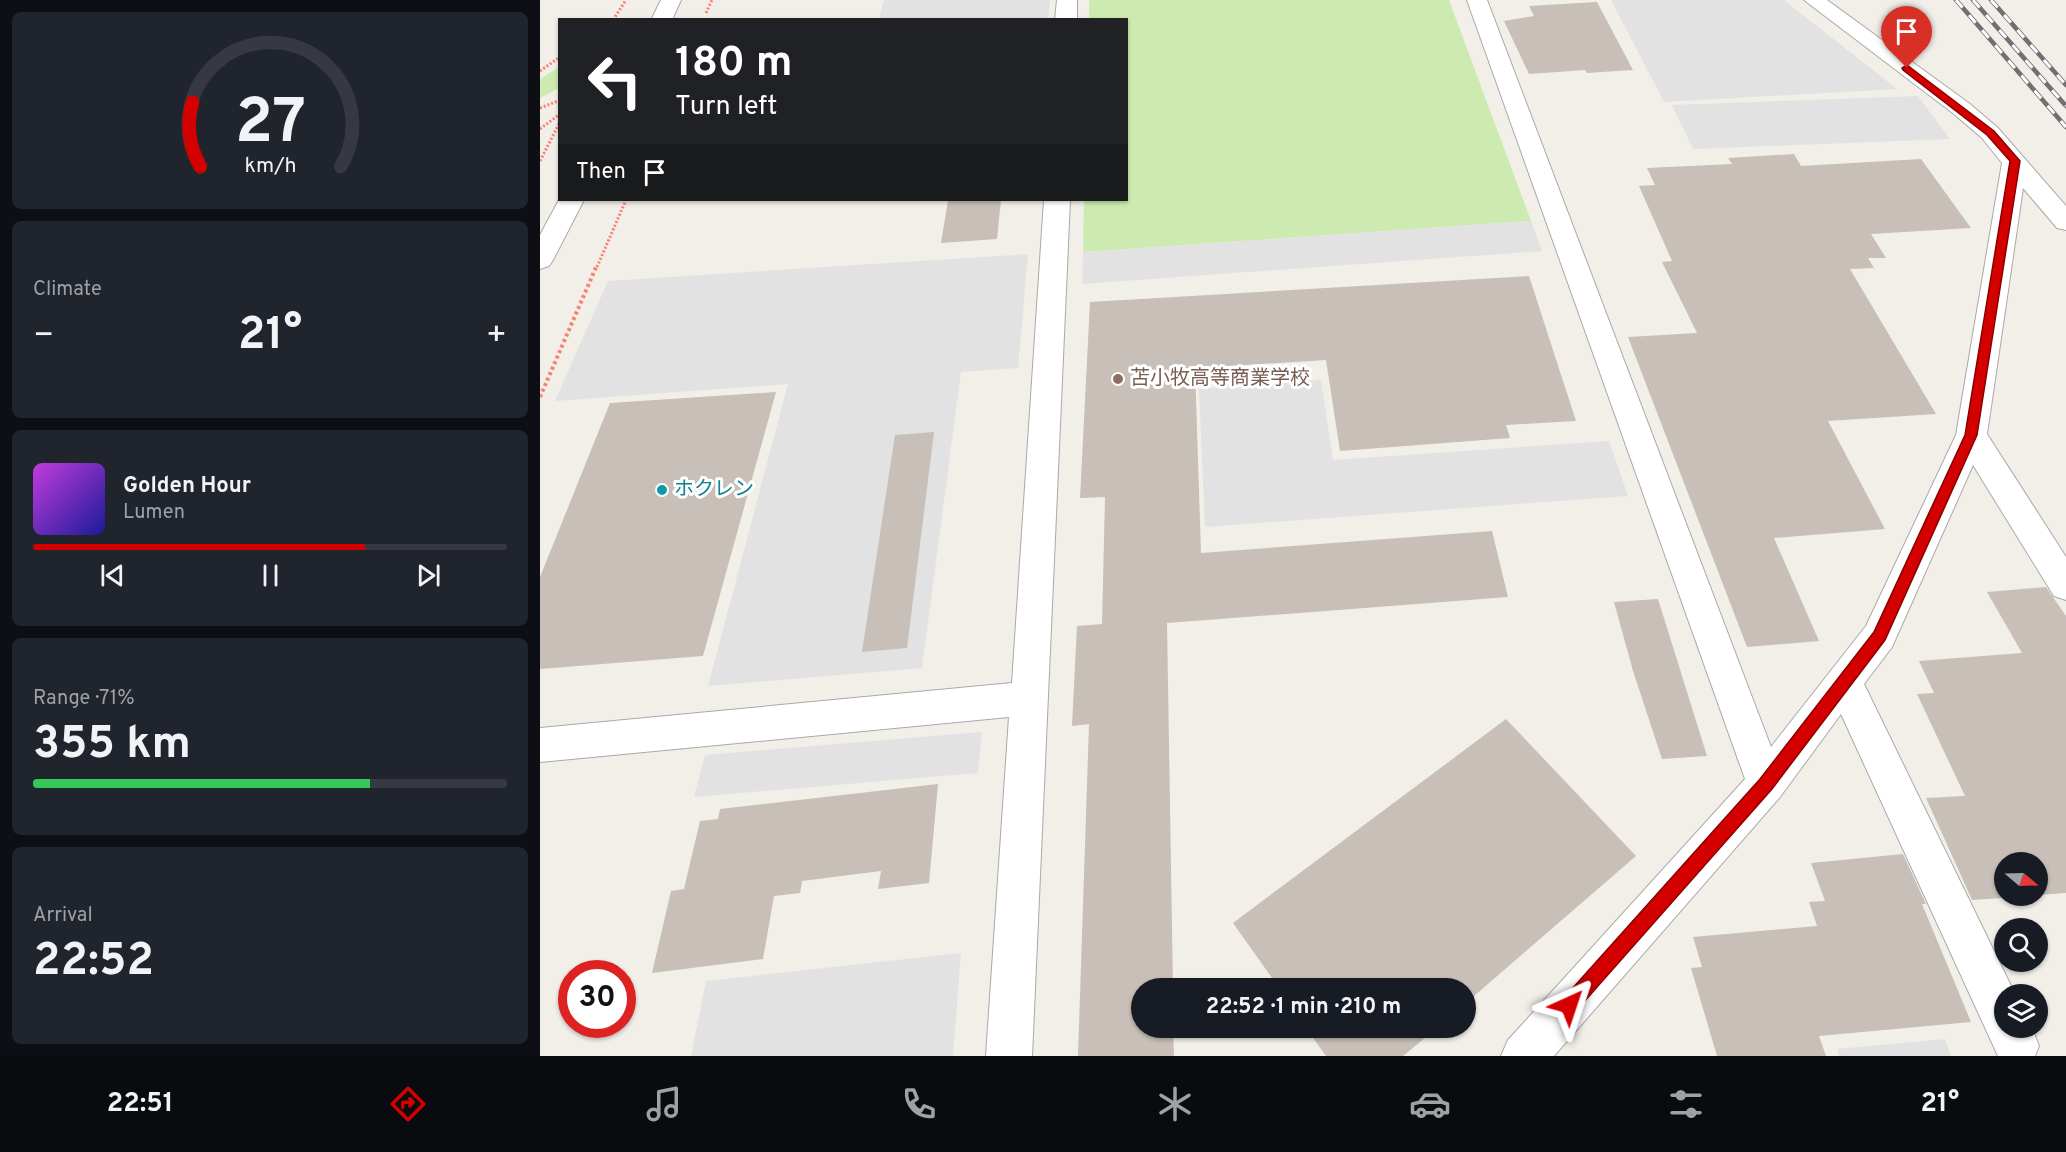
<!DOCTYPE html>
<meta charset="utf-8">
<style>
:root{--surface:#171b24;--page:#20242c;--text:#f1f3f6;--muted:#9ea1a6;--line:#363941;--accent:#d40000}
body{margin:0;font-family:Overpass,"Noto Sans JP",sans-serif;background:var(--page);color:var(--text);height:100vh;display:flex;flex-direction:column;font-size:22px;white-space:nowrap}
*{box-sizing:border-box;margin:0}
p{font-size:20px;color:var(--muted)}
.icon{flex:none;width:33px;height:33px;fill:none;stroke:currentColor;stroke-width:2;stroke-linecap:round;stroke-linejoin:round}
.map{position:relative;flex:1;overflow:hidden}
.side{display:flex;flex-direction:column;gap:12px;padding:12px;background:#0d0f14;width:540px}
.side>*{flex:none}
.guide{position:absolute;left:18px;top:18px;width:570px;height:183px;border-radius:0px;box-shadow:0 2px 4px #0004;background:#202124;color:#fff;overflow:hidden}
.needle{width:39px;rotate:109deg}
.buttons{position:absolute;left:1454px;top:852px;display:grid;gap:12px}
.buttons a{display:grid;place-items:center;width:54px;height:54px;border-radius:50%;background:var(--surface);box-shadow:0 2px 4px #0004;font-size:30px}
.speed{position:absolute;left:18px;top:960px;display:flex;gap:12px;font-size:30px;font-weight:700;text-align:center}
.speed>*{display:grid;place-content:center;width:78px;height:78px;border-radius:50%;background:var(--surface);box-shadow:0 2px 4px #0004;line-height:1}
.speed .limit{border:9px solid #d22;background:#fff;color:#111}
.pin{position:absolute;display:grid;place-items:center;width:51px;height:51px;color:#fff;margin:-62px -26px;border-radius:50% 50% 50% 0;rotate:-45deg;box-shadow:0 0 6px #0007}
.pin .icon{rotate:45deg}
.me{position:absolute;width:66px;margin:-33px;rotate:42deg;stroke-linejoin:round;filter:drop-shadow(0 0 4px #0008)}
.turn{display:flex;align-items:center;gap:21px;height:126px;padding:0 18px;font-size:27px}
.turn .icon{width:78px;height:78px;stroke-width:2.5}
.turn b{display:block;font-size:42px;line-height:51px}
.then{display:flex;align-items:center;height:57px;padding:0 18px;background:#0003;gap:12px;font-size:22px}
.big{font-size:45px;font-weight:700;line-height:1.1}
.side .widget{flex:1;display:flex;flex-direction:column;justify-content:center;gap:9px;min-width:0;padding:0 21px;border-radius:9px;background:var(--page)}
.side .dial{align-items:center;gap:0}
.dial svg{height:156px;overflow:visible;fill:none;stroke:var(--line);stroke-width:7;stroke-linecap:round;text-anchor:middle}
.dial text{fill:var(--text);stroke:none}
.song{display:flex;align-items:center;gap:18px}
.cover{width:72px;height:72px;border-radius:9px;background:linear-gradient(135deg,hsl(290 70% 55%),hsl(240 70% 35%))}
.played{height:6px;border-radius:3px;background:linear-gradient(90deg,var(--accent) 70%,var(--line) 70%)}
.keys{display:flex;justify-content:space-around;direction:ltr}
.heat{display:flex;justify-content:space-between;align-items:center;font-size:33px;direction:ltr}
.charge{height:9px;border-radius:4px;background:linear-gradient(90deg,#34c759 71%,var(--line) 0)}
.trip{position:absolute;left:591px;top:978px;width:345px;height:60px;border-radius:30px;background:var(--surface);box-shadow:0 2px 4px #0004;font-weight:700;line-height:60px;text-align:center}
.menu{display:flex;height:96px;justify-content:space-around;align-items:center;background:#090b0e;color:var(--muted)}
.menu .icon{width:42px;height:42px}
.menu .current{color:var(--accent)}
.menu b{font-size:27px;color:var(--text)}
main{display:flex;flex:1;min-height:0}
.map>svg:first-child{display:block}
.grass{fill:#cdebb0}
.parking{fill:#e2e2e2}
.building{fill:#c7bfb8}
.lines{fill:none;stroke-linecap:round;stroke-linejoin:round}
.minor-casing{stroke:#a9a9a9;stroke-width:2}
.path-far1{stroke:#fa8072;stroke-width:3;stroke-dasharray:2 2;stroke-linecap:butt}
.path{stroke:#fa8072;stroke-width:4;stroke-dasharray:3 3;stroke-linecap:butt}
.minor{fill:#fff;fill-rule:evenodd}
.rail-casing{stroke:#707070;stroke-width:4.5}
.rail{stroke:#fff;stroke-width:3;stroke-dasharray:10;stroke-linecap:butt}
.route{fill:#d40000;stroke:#8a0000;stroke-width:1.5}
.education-dot{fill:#8d6e63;stroke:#fff;stroke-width:2}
.culture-dot{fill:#0f9aa8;stroke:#fff;stroke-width:2}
.labels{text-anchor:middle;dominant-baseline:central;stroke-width:6;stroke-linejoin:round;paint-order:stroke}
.education-label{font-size:20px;fill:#785e54;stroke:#fff;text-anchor:start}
.culture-label{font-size:20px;fill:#0d838f;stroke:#fff;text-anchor:start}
</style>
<main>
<section class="side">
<div class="widget dial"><svg viewBox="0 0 100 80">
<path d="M14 69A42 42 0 1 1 86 69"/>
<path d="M14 69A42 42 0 0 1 10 36" stroke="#d40000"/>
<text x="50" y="56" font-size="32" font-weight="700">27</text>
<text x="50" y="72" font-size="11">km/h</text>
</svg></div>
<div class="widget"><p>Climate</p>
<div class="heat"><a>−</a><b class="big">21°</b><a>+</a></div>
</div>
<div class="widget">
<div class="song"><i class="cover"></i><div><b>Golden Hour</b><p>Lumen</p></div></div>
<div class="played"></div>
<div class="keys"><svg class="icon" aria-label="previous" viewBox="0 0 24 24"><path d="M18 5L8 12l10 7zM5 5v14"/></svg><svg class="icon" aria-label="pause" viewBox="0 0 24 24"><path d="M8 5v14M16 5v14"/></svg><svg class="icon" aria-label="next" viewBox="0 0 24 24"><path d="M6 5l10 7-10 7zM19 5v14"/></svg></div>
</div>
<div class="widget"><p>Range · 71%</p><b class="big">355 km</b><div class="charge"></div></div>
<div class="widget"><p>Arrival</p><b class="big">22:52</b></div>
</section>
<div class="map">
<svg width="1526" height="1056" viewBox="0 0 1526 1056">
<rect width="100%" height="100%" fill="#f2efe9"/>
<!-- grass -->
<g class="grass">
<path d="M 549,0 L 909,0 L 991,221 L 543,252 L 544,200 L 586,200 L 586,20 L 549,19 Z"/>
<path d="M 19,67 L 19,88 L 0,98 L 0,79 Z"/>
</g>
<!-- parking -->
<g class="parking">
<path d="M 344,0 L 510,0 L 508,19 L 339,19 Z"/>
<path d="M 1071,0 L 1244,0 L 1357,89 L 1124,102 Z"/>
<path d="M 1378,96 L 1410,139 L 1153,149 L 1132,105 Z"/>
<path d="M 991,221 L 1002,251 L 542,284 L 543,252 Z"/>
<path d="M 488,254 L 478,368 L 421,372 L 382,668 L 168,686 L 248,384 L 15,401 L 68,281 Z"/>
<path d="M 781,380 L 793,460 L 1069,441 L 1088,496 L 665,527 L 659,389 Z"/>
<path d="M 442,732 L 438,773 L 154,797 L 165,755 Z"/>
<path d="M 421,953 L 413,1056 L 151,1056 L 166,981 Z"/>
<path d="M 1405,1039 L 1411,1056 L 1299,1056 L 1297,1049 Z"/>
</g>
<!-- building -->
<g class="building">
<path d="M 1057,2 L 1093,70 L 1047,73 L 1045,70 L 989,74 L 964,21 L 994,16 L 989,6 Z"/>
<path d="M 1254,154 L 1261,166 L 1381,159 L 1431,228 L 1331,234 L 1346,258 L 1328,258 L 1334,268 L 1310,269 L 1396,414 L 1288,421 L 1345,529 L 1234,538 L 1279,641 L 1207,647 L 1088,337 L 1157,333 L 1122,262 L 1132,261 L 1099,186 L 1115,185 L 1107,168 L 1192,164 L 1188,158 Z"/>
<path d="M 408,200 L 461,200 L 457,239 L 401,243 Z"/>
<path d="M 989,276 L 1036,421 L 966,425 L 970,438 L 800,451 L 786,360 L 655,368 L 661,553 L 952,531 L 968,597 L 627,623 L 633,988 L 602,988 L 602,1028 L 633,1028 L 634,1056 L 538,1056 L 549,724 L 532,726 L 537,626 L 562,624 L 565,497 L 540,498 L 550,302 Z"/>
<path d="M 236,392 L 163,656 L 0,669 L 0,577 L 70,403 Z"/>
<path d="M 394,432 L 367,648 L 322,652 L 355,435 Z"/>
<path d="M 1506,587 L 1526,616 L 1526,893 L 1497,895 L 1497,862 L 1464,862 L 1464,896 L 1493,896 L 1432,900 L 1386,798 L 1425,796 L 1377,694 L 1394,693 L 1379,661 L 1482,653 L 1447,592 Z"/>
<path d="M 1118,599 L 1167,756 L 1122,759 L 1093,671 L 1074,602 Z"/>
<path d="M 966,719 L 1096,856 L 926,1003 L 926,988 L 739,988 L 693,923 Z"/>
<path d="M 398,784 L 389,883 L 338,889 L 341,871 L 262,881 L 260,893 L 234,896 L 223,959 L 112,973 L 131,891 L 144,889 L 160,821 L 178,819 L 180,809 Z"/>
<path d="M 1363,854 L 1386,904 L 1382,904 L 1431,1022 L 1279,1036 L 1286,1056 L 1177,1056 L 1151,968 L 1162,967 L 1153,937 L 1277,926 L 1269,902 L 1285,901 L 1271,863 Z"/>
<path d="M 766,1028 L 897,1028 L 863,1056 L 786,1056 Z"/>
</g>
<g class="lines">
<!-- minor casing -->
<g class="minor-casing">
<g id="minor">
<path d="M 121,0 L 141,0 L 132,20 L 111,20 Z"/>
<path d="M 517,0 L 537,0 L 537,20 L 515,20 Z"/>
<path d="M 927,0 L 947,0 L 1231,747 L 1326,626 L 1416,435 L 1462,163 L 1442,138 L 1414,114 L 1264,0 L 1287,0 L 1430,104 L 1458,128 L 1526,206 L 1526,230 L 1517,228 L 1483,188 L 1447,434 L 1526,557 L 1526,600 L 1514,596 L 1433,465 L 1352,647 L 1324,684 L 1475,994 L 1464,994 L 1464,1028 L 1492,1028 L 1499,1046 L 1495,1056 L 1458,1056 L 1301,714 L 1240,797 L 1014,1056 L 961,1056 L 968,1040 L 1205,779 Z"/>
<path d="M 20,198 L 44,200 L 13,260 L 9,266 L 0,269 L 0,235 Z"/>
<path d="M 504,200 L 530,200 L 492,1056 L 446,1056 L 469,717 L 0,762 L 0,728 L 472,683 Z"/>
</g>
</g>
<!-- path-far1 -->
<g class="path-far1">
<path d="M 166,13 L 172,0"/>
<path d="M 73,20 L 86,0"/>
<path d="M 0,71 L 20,57"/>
<path d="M 0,108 L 20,100"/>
<path d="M 0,129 L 20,114"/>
<path d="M 0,161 L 20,122"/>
<path d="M 57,267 L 86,200"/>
</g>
<!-- path -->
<path class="path" d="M 0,397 L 57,265"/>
<!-- minor -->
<use href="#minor" class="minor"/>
<!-- rail casing -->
<g class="rail-casing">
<g id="rail">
<path d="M 1416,0 L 1526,127"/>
<path d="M 1433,0 L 1526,106"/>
<path d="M 1451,0 L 1526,85"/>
</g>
</g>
<!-- rail -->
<use href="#rail" class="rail"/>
</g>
<!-- route -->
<path class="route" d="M 1367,65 L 1454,131 L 1480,161 L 1437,435 L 1345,640 L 1232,789 L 1036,1011 L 1029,1014 L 1023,1011 L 1020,1005 L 1023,999 L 1220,779 L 1334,632 L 1425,435 L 1470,161 L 1447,135 L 1363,70 L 1362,68 Z"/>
<!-- markers -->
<circle class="education-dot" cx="578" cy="379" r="6"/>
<circle class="culture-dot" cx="122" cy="490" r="6"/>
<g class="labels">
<!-- education labels -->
<g class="education-label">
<text x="590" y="379">苫小牧高等商業学校</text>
</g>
<!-- culture labels -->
<g class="culture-label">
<text x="134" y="490">ホクレン</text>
</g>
</g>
</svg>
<div class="buttons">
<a><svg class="needle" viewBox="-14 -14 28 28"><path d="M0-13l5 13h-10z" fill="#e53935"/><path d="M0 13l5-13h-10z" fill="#9ea1a6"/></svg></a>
<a><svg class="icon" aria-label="search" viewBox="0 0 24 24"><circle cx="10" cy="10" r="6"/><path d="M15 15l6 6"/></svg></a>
<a><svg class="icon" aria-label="layers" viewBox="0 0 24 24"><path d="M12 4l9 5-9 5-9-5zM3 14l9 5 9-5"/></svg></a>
</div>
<div class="speed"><div class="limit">30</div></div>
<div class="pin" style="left:1367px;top:68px;background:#d93025"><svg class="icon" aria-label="arrive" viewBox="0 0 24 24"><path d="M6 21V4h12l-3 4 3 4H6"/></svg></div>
<svg class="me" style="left:1029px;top:1005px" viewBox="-20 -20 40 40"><path d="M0-17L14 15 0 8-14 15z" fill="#d40000" stroke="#fff" stroke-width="4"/></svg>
<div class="trip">22:52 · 1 min · 210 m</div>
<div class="guide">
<div class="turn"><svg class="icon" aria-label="left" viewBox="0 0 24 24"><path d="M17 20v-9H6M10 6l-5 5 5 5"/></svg><div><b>180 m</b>Turn left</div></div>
<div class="then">Then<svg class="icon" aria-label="arrive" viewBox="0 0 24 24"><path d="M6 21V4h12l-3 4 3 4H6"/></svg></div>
</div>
</div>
</main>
<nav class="menu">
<b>22:51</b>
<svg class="icon current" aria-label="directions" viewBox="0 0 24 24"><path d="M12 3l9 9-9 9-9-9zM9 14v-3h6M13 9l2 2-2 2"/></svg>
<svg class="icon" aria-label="music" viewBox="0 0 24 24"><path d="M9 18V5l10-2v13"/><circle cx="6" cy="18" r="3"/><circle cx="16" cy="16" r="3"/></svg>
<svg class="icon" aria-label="phone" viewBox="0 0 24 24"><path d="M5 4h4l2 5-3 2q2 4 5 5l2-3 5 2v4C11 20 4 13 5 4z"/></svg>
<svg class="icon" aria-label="climate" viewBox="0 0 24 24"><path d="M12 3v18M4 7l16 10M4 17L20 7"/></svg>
<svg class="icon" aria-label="car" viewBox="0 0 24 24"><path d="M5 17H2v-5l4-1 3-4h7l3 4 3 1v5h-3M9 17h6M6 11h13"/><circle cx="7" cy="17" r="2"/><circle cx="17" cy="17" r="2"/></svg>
<svg class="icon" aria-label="filters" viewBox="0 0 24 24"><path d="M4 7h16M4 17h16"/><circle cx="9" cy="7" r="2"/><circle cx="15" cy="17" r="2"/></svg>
<b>21°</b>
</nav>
